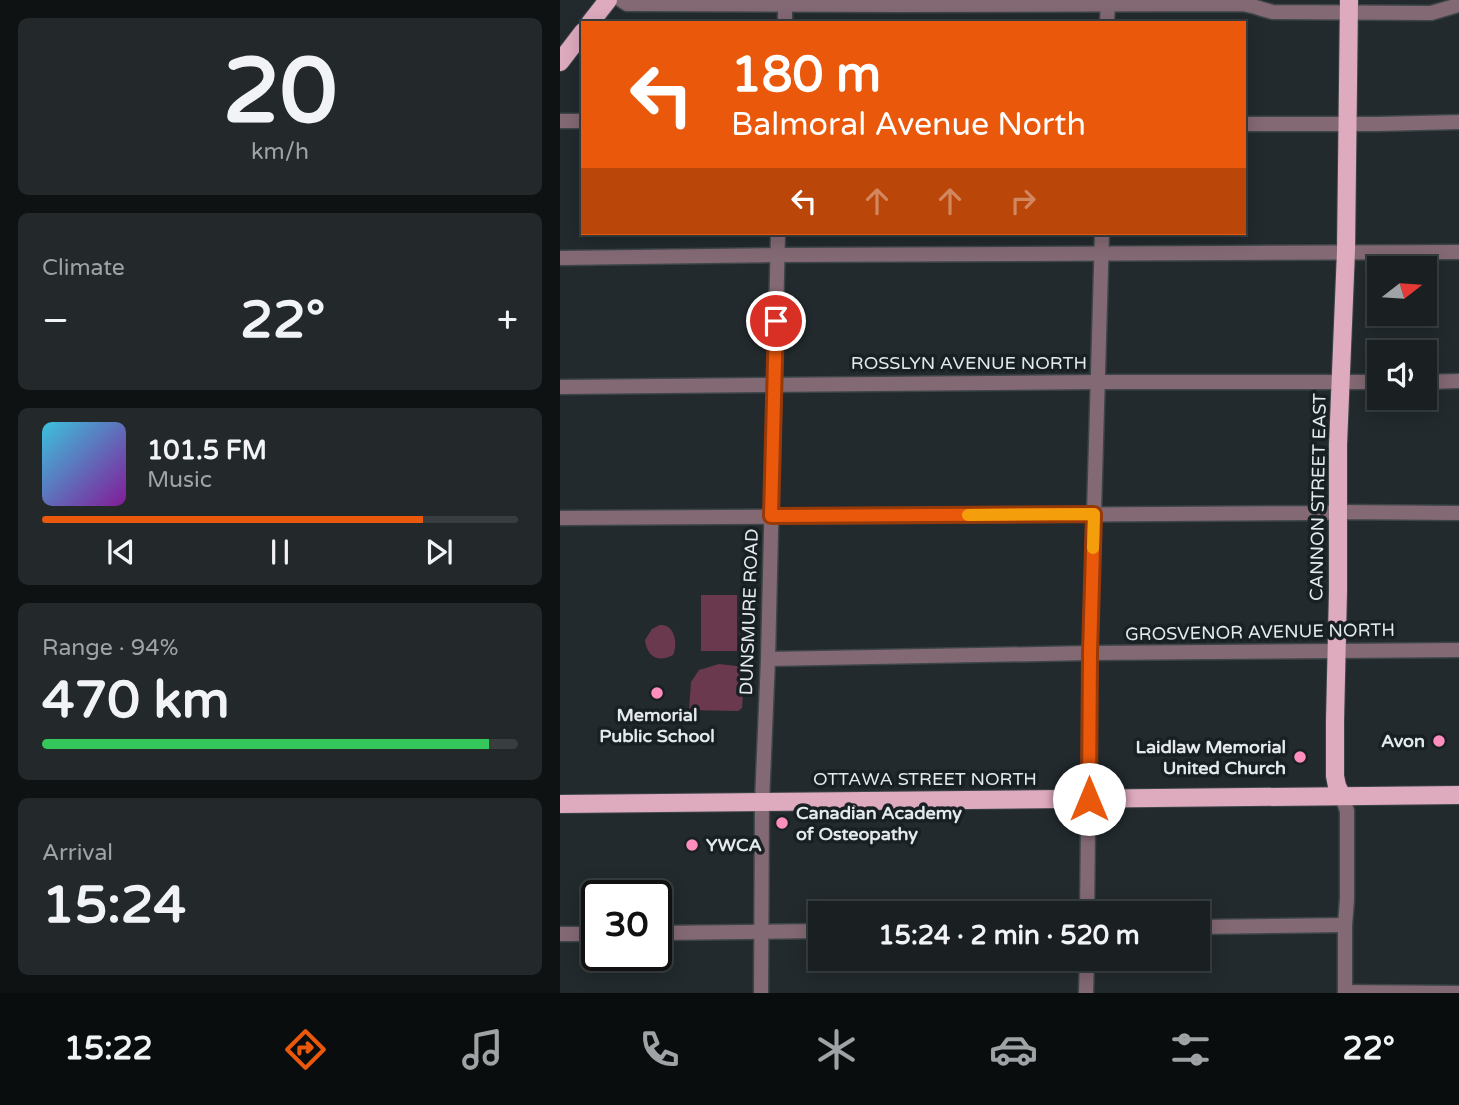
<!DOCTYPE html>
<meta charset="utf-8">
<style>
:root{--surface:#1a2022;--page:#23282a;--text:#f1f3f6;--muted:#9fa3a5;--line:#383e40;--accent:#ea580c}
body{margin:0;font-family:"Varela Round",sans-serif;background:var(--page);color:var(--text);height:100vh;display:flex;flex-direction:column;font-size:26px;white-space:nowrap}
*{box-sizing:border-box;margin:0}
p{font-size:23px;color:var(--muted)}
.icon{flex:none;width:38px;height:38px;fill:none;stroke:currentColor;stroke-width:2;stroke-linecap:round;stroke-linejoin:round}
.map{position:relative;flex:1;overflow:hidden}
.details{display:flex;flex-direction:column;gap:18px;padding:18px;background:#0e1213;width:560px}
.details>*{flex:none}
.hud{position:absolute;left:21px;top:21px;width:665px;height:214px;border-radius:0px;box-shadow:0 4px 18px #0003,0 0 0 2px var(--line);background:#ea580c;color:#fff;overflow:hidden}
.needle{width:46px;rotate:73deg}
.controls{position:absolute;left:807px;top:256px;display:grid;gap:14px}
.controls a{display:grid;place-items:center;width:70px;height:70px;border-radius:0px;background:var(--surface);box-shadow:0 4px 18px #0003,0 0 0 2px var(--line);font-size:35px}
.speed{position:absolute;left:21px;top:880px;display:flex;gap:14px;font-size:35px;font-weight:700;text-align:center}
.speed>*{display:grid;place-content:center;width:91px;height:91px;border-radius:50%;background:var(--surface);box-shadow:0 4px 18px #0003,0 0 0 2px var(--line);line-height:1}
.speed .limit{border:4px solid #111;border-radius:10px;background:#fff;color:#111}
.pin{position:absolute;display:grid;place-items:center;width:60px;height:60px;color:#fff;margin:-30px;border:4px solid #fff;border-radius:50%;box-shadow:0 2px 7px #0007}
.me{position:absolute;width:77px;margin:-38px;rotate:0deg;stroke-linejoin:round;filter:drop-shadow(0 0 5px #0008)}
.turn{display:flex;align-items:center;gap:24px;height:147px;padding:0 35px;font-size:32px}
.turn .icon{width:91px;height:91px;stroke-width:2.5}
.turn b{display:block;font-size:49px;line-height:60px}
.lanes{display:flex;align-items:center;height:66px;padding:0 35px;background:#0003;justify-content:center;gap:35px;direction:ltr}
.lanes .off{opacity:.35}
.big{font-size:52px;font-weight:800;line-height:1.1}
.details .widget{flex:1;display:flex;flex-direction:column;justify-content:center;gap:10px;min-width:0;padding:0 24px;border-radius:10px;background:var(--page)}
.details .dial{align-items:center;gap:0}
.dial b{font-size:91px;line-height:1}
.song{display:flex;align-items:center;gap:21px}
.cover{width:84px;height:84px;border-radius:10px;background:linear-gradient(135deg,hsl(190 70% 55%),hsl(290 70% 35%))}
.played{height:7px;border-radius:4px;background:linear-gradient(90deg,var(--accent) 80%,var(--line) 80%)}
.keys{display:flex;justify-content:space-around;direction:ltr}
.heat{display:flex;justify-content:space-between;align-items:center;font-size:38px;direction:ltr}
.charge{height:10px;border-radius:5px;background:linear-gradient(90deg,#34c759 94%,var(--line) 0)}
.trip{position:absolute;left:248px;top:901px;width:402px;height:70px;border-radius:0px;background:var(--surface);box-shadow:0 4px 18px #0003,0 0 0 2px var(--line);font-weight:800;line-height:70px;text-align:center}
.tabs{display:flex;height:112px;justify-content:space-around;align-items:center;background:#0a0d0e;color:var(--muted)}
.tabs .icon{width:49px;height:49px}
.tabs .on{color:var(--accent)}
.tabs b{font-size:32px;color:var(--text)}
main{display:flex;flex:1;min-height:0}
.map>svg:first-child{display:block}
.green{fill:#6a394e}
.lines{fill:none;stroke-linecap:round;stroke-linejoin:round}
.minor-casing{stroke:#3d4549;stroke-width:17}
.major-casing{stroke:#3d4549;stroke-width:20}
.minor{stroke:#836973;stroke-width:14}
.major{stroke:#deaabe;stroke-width:18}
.route-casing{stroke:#983908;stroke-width:18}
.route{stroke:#ea580c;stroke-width:12}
.slow{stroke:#f59e0b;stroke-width:12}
.poi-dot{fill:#fe8ebe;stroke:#182024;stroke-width:2.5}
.labels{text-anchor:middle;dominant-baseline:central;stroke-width:7;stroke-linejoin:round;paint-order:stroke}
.street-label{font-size:18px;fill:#e4e9ec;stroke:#182024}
.poi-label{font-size:18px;font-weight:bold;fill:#e4e9ec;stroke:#182024;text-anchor:end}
</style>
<main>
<section class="details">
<div class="widget dial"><b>20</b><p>km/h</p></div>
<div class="widget"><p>Climate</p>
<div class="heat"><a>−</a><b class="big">22°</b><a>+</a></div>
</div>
<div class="widget">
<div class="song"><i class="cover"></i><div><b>101.5 FM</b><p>Music</p></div></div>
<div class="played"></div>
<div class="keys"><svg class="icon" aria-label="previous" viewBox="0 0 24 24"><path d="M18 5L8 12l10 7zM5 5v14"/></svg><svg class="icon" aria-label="pause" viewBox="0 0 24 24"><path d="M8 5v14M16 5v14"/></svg><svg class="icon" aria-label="next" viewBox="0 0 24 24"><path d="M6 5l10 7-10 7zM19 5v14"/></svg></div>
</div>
<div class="widget"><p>Range · 94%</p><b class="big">470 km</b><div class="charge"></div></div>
<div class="widget"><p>Arrival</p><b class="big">15:24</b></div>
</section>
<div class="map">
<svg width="899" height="993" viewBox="0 0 899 993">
<rect width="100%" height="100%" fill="#222a2e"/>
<!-- green -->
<g class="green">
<rect x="141" y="595" width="36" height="56"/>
<path d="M 100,625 C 115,624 118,644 113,655 C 98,663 87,657 85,640 L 92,629 Z"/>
<path d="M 159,664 L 185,667 L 182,708 L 178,711 L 129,710 L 131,682 L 139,670 Z"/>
</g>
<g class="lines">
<!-- minor casing -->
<g class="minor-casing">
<g id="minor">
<path d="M 61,0 L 67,4 L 339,5 L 682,4 C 693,5 702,10 713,12 L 871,13 L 895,6"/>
<path d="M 225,23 L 225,0"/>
<path d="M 547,23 L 548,0"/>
<path d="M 0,121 L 23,121"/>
<path d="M 684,124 L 817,124 L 899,122"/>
<path d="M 0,258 L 217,255 L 899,252"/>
<path d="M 864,382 L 899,381"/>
<path d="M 0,387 L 538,382 L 819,382"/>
<path d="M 0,518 L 761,513 L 778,512 L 899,513"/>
<path d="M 208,659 L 530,653 L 899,650"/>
<path d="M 782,796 L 787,811 L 787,899 L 785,925 L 785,993"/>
<path d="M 527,914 L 530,653 L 542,233"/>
<path d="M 639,927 L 785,925"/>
<path d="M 96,933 L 261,931"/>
<path d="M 0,934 L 37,934"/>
<path d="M 785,992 L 899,993"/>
<path d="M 201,993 L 202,802 L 208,659 L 218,233"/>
<path d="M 526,993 L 527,959"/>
</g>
</g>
<!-- major casing -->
<g class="major-casing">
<g id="major">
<path d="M 30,23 L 48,0"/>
<path d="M 0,62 L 23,32"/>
<path d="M 782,796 L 777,786 L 775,776 L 775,721 L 778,591 L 778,445 L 786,251 L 789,0"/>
<path d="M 0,804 L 899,795"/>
</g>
</g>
<!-- minor -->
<use href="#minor" class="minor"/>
<!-- major -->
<use href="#major" class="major"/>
</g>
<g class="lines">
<!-- route casing -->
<g class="route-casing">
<path id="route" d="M 216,321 L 211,516 L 534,514 L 530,653 L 529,799"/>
</g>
<!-- route -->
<use href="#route" class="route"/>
<!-- slow -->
<path class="slow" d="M 408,515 L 534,514 L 533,548"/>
</g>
<!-- markers -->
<g class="poi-dot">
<circle cx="97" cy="693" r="7"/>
<circle cx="879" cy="741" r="7"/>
<circle cx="740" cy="757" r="7"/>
<circle cx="222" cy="823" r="7"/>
<circle cx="132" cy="845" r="7"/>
</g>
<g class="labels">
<!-- street labels -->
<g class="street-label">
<text x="409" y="363">ROSSLYN AVENUE NORTH</text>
<text transform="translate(758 497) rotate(-89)">CANNON STREET EAST</text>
<text transform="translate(189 612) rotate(-88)">DUNSMURE ROAD</text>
<text transform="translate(700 632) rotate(-1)">GROSVENOR AVENUE NORTH</text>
<text x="365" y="779">OTTAWA STREET NORTH</text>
</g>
<!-- poi labels -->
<g class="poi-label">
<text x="97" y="715" text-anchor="middle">Memorial<tspan x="97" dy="21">Public School</tspan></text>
<text x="865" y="741">Avon</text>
<text x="726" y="747">Laidlaw Memorial<tspan x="726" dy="21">United Church</tspan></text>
<text x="236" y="813" text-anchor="start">Canadian Academy<tspan x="236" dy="21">of Osteopathy</tspan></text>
<text x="146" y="845" text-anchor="start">YWCA</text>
</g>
</g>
</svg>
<div class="controls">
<a><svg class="needle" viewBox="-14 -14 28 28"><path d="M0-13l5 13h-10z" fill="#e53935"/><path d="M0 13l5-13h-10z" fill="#9fa3a5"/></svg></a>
<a><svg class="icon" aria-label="sound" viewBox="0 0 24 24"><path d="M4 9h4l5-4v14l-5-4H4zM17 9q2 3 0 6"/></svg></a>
</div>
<div class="speed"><div class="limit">30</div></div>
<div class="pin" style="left:216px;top:321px;background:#d93025"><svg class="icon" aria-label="arrive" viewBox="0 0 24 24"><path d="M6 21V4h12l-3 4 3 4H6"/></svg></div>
<svg class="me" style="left:529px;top:799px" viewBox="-20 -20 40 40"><circle r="19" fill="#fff"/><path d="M0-13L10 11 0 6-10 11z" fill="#ea580c"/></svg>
<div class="trip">15:24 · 2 min · 520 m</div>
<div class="hud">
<div class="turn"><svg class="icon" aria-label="left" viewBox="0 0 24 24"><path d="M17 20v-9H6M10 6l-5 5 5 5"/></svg><div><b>180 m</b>Balmoral Avenue North</div></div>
<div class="lanes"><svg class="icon" aria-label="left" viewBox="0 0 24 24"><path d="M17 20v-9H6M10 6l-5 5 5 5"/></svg><svg class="icon off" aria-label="ahead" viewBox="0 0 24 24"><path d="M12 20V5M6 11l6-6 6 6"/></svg><svg class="icon off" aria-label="ahead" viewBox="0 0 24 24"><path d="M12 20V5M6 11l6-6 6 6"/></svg><svg class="icon off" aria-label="right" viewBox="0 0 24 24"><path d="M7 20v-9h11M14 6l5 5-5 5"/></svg></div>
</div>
</div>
</main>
<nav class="tabs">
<b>15:22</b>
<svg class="icon on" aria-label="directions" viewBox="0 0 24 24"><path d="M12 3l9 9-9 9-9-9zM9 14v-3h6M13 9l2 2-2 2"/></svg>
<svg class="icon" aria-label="music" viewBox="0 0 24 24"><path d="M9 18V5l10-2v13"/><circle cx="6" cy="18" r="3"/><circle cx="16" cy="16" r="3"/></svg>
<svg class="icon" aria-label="phone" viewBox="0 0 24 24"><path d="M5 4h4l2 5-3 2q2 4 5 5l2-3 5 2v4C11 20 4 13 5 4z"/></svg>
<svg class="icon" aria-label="climate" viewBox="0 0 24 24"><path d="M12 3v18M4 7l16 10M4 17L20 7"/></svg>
<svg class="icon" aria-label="car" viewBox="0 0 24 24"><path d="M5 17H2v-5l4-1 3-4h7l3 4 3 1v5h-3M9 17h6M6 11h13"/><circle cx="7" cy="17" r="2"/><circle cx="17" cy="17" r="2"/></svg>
<svg class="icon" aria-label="filters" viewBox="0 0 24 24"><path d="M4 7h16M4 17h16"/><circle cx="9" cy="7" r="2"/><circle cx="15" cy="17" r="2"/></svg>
<b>22°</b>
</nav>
